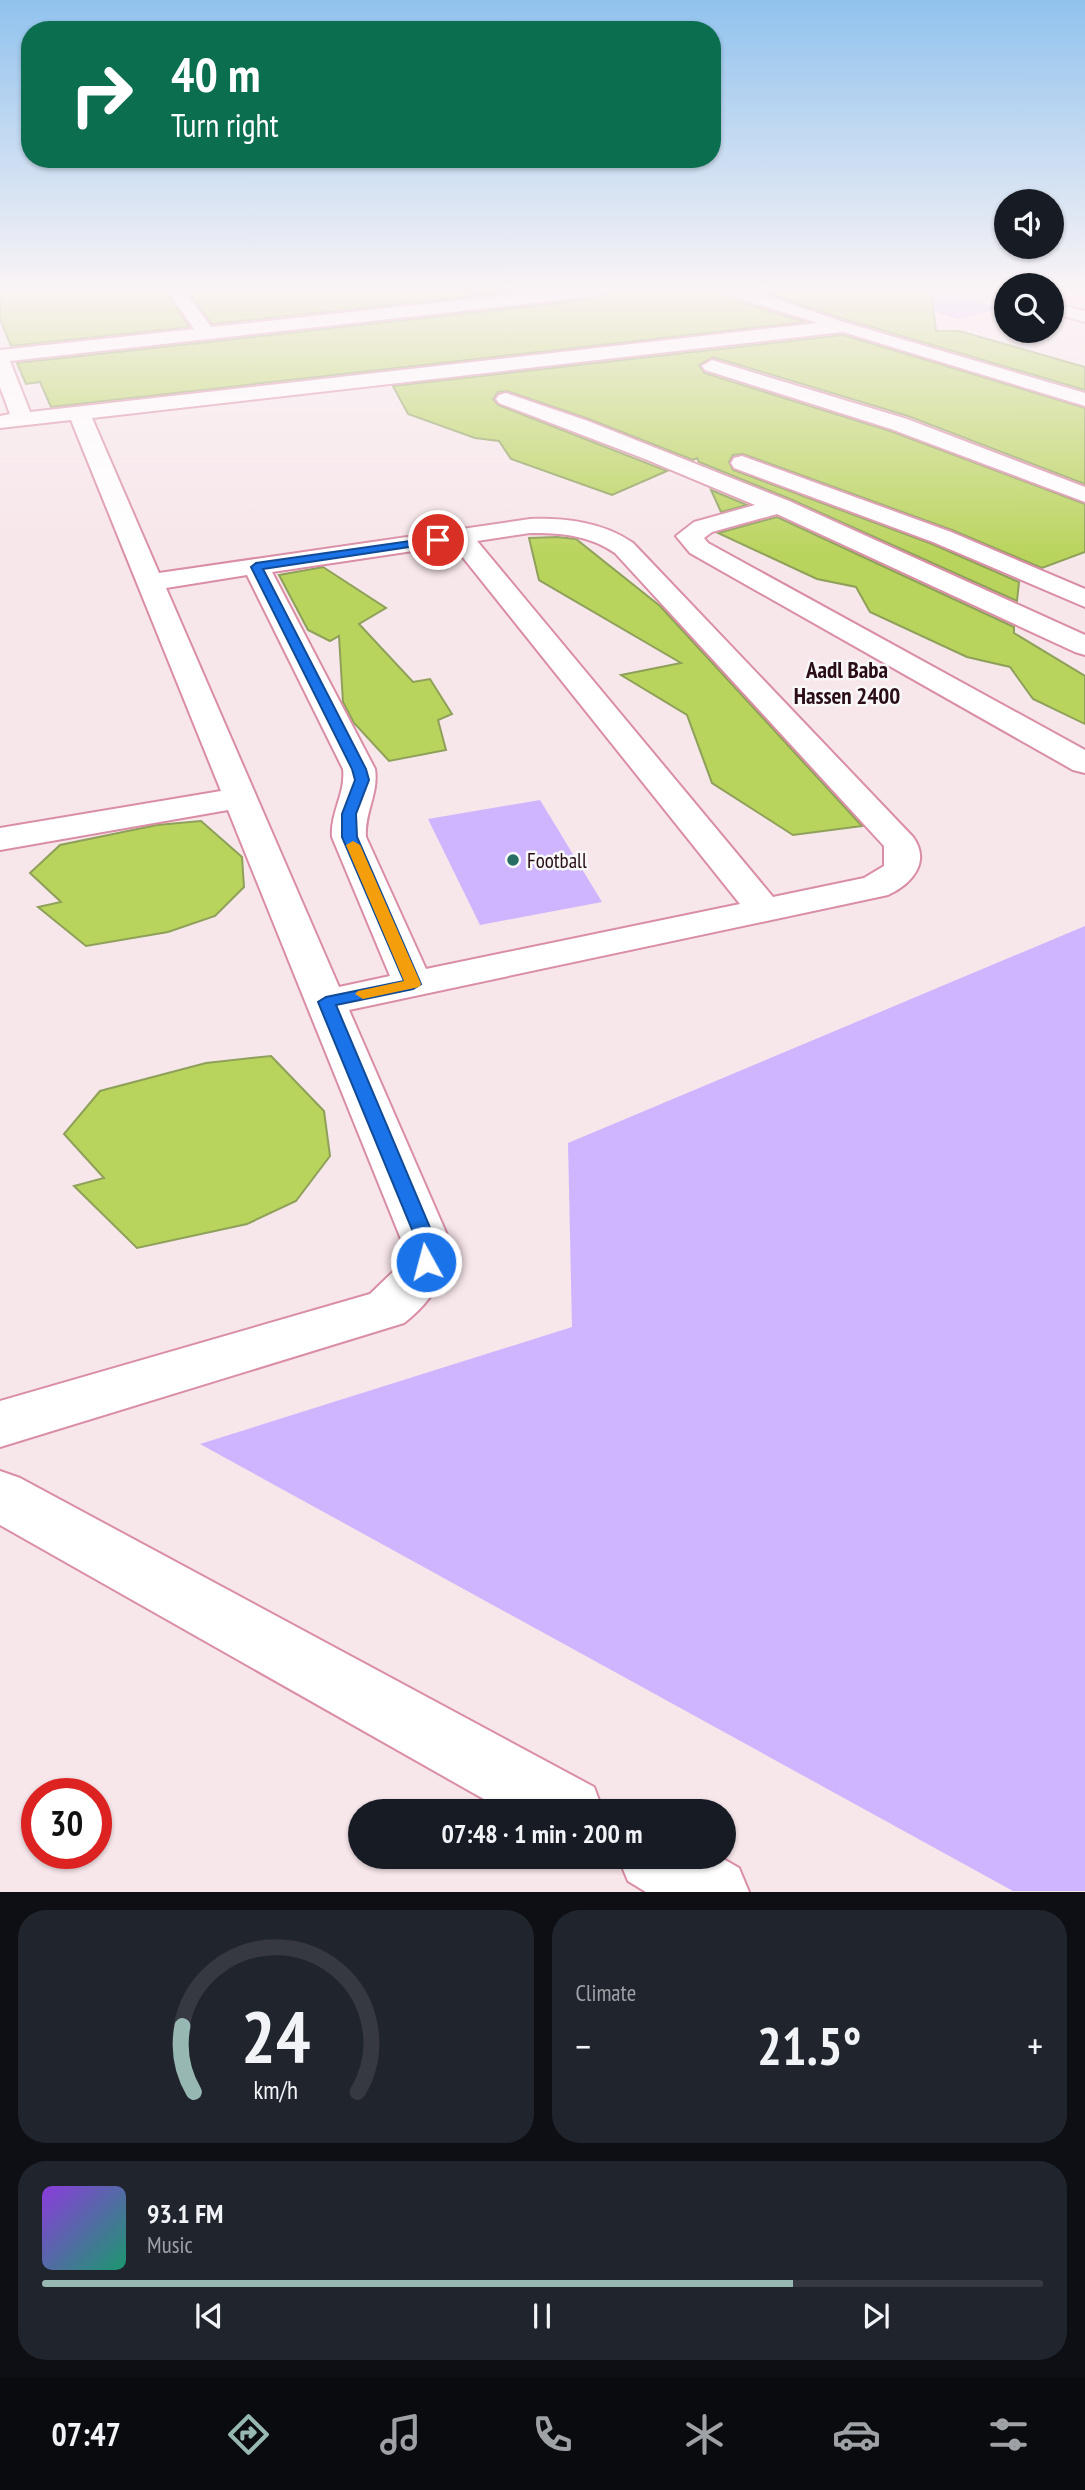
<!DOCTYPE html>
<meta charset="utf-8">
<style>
:root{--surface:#171b24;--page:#20242c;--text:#f1f3f6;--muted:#9ea1a6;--line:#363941;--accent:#97b7b3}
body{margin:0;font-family:"PT Sans Narrow",sans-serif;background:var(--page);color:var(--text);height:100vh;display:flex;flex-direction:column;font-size:26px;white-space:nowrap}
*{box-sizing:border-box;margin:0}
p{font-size:23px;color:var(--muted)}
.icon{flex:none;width:38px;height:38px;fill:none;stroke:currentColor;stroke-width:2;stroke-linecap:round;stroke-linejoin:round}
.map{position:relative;height:1892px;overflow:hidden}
.sheet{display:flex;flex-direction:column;gap:18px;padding:18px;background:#0d0f14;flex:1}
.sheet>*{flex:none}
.top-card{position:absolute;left:21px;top:21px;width:700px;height:147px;border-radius:28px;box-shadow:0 2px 5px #0004;background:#0b6e4f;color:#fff;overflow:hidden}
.controls{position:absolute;left:994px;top:189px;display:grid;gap:14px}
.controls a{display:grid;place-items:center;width:70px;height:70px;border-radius:50%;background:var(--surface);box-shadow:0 2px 5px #0004;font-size:35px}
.speed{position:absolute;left:21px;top:1778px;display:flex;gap:14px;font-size:35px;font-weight:700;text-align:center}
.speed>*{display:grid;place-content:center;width:91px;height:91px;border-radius:50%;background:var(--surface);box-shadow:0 2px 5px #0004;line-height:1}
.speed .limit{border:10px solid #d22;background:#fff;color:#111}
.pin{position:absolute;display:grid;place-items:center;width:60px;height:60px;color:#fff;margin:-30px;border:4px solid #fff;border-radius:50%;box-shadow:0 2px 7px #0007}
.me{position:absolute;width:77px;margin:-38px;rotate:353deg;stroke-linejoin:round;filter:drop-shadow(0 0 5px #0008)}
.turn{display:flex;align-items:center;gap:24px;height:147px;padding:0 35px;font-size:32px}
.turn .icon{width:91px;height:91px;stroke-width:2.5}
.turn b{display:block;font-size:49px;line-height:60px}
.big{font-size:52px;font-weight:700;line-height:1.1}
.sheet .tile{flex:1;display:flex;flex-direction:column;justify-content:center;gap:10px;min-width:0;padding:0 24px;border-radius:28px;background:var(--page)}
.sheet .dial{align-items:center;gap:0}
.dial svg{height:182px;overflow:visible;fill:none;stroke:var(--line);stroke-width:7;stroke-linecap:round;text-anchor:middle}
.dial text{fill:var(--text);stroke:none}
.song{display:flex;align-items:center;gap:21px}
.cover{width:84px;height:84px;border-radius:10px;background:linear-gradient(135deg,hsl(270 70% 55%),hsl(160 70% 35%))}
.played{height:7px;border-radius:4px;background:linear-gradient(90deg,var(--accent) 75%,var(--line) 75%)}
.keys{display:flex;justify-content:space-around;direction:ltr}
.heat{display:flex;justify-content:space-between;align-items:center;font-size:38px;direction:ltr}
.sheet .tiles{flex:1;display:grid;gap:18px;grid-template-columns:1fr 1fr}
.tile:last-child{grid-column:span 2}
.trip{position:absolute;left:348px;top:1799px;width:388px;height:70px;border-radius:35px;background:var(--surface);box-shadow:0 2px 5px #0004;font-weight:700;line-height:70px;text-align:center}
.menu{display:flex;height:112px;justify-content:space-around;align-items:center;background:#090b0e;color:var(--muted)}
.menu .icon{width:49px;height:49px}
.menu .active{color:var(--accent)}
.menu b{font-size:32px;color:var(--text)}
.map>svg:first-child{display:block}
.green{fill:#cfb5ff}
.building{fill:#b9d45c;stroke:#8ea059;stroke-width:2}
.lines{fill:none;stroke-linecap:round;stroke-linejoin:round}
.minor-casing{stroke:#da8ea5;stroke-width:4}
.minor{fill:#fff;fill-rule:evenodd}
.route{fill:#1a73e8;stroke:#114b97;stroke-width:2}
.slow{fill:#f59e0b}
.poi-dot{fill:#286d62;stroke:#f8f8f8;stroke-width:2.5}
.labels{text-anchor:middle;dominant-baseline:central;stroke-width:5;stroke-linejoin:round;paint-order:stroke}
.poi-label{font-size:21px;fill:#2a0d17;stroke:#f8f8f8;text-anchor:start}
.far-district-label{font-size:23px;font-weight:bold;fill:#2a0d17;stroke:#f8f8f8}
</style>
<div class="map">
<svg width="1085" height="1892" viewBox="0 0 1085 1892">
<rect width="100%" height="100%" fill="#f7e6ea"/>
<!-- green -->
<g class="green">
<path d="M 949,294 L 1002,308 L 959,319 L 906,304 Z"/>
<path d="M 540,800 L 602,902 L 480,925 L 428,819 Z"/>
<path d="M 1085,926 L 1085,1891 L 1013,1891 L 200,1444 L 572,1327 L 568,1143 Z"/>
</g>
<!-- building -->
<g class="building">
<path d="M 0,291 L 166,291 L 189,327 L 11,346 L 0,319 Z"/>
<path d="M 188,291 L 519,291 L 212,324 Z"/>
<path d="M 608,291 L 724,291 L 727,298 L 805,322 L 51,407 L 40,382 L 26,384 L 17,363 L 597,299 Z"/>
<path d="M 762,291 L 931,291 L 936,331 L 959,331 L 1085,367 L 1085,390 L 841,318 Z"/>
<path d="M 843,335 L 1085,408 L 1085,484 L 908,416 L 713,357 L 699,365 L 704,373 L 890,431 L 1085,504 L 1085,552 L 1042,568 L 952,530 L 743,454 L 733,455 L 729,462 L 733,470 L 932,544 L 1019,582 L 1017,601 L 790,499 L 699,462 L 697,458 L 693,460 L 589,419 L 507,391 L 498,392 L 493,399 L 498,405 L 667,471 L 612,495 L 511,459 L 499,441 L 475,438 L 408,414 L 393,386 Z"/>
<path d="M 711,490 L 747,505 L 721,512 Z"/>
<path d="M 777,517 L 1014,627 L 1014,633 L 1085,676 L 1085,724 L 1033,699 L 1010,667 L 967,657 L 870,612 L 856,587 L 817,579 L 718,533 Z"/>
<path d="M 557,537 L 576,539 L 660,606 L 862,826 L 793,835 L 712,783 L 687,715 L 621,675 L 681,663 L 539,580 L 529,538 Z"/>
<path d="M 323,567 L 386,608 L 359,624 L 413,682 L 430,679 L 452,714 L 438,720 L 446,750 L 389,761 L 354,723 L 343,702 L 339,636 L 330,641 L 308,630 L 279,575 Z"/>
<path d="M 201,821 L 242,857 L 244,887 L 215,916 L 168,932 L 86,946 L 38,907 L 61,902 L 30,873 L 60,845 L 157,825 Z"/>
<path d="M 271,1056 L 324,1111 L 330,1156 L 296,1201 L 247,1224 L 137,1248 L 74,1186 L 104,1178 L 64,1134 L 100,1091 L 206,1063 Z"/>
</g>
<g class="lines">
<!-- minor casing -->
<g class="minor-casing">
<g id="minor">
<path d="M 168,291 L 185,291 L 211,327 L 546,291 L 605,291 L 597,296 L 10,361 L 30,412 L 818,323 L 728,295 L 726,291 L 753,291 L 840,321 L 1085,393 L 1085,406 L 843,332 L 92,418 L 159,573 L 530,519 C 566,518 602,522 633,543 L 913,837 C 931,862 912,884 888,895 L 349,1010 L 451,1244 C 447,1277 430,1303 404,1323 L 0,1447 L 0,1401 L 370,1294 L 397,1268 L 403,1244 L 228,810 L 0,850 L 0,828 L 221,791 L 71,420 L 0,428 L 0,416 L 10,414 L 0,387 L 0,350 L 194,329 ZM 530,533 C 561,533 589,535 615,553 L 884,846 L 884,866 L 864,878 L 773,897 L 477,541 ZM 453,545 L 740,904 L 426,969 L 366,837 C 364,813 379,793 375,769 L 272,572 ZM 247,575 L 343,769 C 346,793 330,813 332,837 L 390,976 L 339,987 L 166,588 Z"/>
<path d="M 983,291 L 1006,291 L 1006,301 L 985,295 Z"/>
<path d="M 1052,303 L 1085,311 L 1085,322 L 1052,313 Z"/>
<path d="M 712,360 L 907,419 L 1085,487 L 1085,502 L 891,429 L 705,370 L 702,366 Z"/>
<path d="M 506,393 L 588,421 L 789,501 L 1085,635 L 1085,655 L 1075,652 L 777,514 L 712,532 L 704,538 L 708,543 L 1085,750 L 1085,773 L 1073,770 L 690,553 L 676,536 L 694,522 L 755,505 L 645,459 L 499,403 L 496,399 L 499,395 Z"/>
<path d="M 742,456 L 951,532 L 1085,589 L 1085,607 L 933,542 L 734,468 L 731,463 L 734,458 Z"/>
<path d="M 0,1471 L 20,1478 L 594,1787 L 603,1811 L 505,1811 L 0,1525 Z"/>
<path d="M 618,1857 L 720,1857 L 739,1868 L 749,1892 L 646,1892 L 628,1881 Z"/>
</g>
</g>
<!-- minor -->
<use href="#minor" class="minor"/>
</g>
<!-- sky -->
<linearGradient id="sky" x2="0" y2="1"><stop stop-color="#90c2ed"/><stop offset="0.52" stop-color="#fbf4f6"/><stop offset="1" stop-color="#fbf4f6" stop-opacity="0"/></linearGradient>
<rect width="1085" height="556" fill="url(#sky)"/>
<!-- route -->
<path class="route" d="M 438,537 L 443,540 L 442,542 L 263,569 L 366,769 L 369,780 L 356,814 L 357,837 L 421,984 L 413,989 L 336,1005 L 437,1244 L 433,1267 L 426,1269 L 418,1267 L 416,1262 L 417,1244 L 411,1227 L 318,1002 L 326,997 L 404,981 L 342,837 L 342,814 L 355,780 L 352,769 L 251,567 L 256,563 Z"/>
<!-- slow -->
<path class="slow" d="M 353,841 L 360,845 L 421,984 L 419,987 L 363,999 L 355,994 L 358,991 L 404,981 L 346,845 Z"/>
<!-- markers -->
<circle class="poi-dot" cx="513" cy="860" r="7"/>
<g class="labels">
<!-- poi labels -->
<g class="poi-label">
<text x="527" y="860">Football</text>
</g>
<!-- far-district labels -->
<g class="far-district-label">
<text x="847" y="669">Aadl Baba<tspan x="847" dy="26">Hassen 2400</tspan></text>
</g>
</g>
</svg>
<div class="controls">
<a><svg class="icon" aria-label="sound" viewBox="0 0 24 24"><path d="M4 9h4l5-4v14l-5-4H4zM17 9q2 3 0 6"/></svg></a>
<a><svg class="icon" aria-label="search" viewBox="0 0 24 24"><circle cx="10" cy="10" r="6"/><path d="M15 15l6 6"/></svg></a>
</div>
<div class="speed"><div class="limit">30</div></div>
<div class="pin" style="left:438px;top:540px;background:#d93025"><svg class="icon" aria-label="arrive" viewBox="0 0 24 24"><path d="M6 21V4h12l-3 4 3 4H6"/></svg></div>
<svg class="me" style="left:426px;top:1262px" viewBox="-20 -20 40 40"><circle r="17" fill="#1a73e8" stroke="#fff" stroke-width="3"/><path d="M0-11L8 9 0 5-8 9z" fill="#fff"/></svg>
<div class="trip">07:48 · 1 min · 200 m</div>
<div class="top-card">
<div class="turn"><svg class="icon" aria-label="right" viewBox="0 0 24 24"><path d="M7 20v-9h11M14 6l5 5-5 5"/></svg><div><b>40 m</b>Turn right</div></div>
</div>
</div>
<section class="sheet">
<div class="tiles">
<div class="tile dial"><svg viewBox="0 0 100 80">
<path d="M14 69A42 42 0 1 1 86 69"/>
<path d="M14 69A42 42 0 0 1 9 40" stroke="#97b7b3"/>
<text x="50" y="56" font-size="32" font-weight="700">24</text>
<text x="50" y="72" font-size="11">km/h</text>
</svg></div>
<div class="tile"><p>Climate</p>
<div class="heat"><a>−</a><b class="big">21.5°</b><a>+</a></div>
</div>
<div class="tile">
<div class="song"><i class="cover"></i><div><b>93.1 FM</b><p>Music</p></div></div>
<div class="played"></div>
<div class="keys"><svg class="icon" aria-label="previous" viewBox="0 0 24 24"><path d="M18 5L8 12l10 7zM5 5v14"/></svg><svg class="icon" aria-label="pause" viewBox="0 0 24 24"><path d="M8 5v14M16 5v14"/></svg><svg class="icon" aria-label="next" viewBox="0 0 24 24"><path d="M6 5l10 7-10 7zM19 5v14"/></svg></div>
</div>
</div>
</section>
<nav class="menu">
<b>07:47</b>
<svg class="icon active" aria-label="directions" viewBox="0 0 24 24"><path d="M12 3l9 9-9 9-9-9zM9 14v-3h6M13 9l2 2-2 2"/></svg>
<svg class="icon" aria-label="music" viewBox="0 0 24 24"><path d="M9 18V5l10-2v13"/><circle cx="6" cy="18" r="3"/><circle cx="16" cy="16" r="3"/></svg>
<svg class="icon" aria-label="phone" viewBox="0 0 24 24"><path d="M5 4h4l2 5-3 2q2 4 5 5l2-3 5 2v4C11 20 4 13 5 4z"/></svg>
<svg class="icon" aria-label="climate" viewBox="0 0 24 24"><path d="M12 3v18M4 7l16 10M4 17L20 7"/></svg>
<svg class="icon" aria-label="car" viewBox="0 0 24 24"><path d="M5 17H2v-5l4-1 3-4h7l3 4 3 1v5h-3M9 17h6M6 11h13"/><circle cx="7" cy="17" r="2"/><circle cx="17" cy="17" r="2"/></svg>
<svg class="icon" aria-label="filters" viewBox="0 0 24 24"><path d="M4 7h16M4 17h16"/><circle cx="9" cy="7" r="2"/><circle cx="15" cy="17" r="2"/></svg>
</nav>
